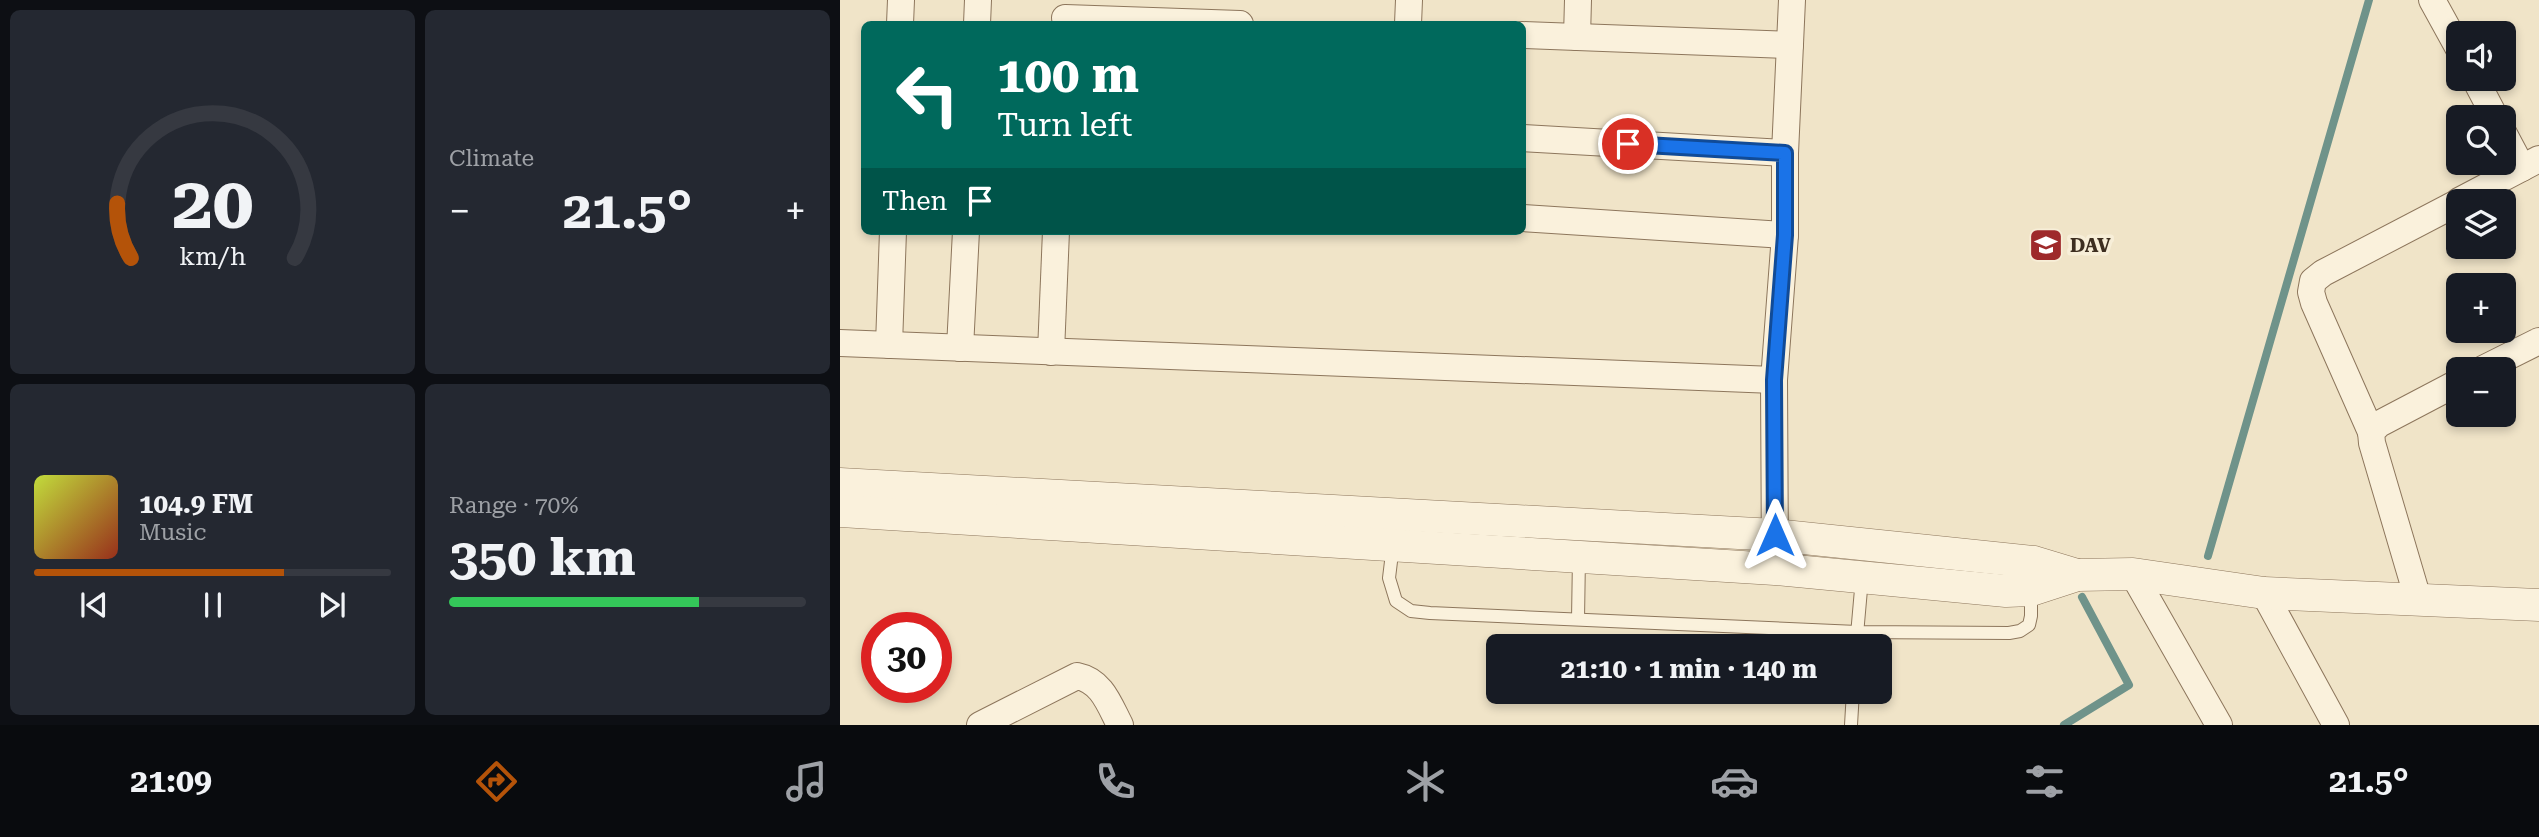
<!DOCTYPE html>
<meta charset="utf-8">
<style>
:root{--surface:#171b24;--page:#242831;--text:#f1f3f6;--muted:#9ea1a6;--line:#363941;--accent:#b45309}
body{margin:0;font-family:"Roboto Serif",serif;background:var(--page);color:var(--text);height:100vh;display:flex;flex-direction:column;font-size:26px;white-space:nowrap}
*{box-sizing:border-box;margin:0}
p{font-size:23px;color:var(--muted)}
.icon{flex:none;width:38px;height:38px;fill:none;stroke:currentColor;stroke-width:2;stroke-linecap:round;stroke-linejoin:round}
.map{position:relative;flex:1;overflow:hidden}
.drawer{display:flex;flex-direction:column;gap:10px;padding:10px;background:#0d0f14;width:840px}
.drawer>*{flex:none}
.hud{position:absolute;left:21px;top:21px;width:665px;height:214px;border-radius:10px;box-shadow:0 4px 10px #0003;background:#00695c;color:#fff;overflow:hidden}
.tools{position:absolute;left:1606px;top:21px;display:grid;gap:14px}
.tools a{display:grid;place-items:center;width:70px;height:70px;border-radius:10px;background:var(--surface);box-shadow:0 4px 10px #0003;font-size:35px}
.speed{position:absolute;left:21px;top:612px;display:flex;gap:14px;font-size:35px;font-weight:700;text-align:center}
.speed>*{display:grid;place-content:center;width:91px;height:91px;border-radius:50%;background:var(--surface);box-shadow:0 4px 10px #0003;line-height:1}
.speed .limit{border:10px solid #d22;background:#fff;color:#111}
.pin{position:absolute;display:grid;place-items:center;width:60px;height:60px;color:#fff;margin:-30px;border:4px solid #fff;border-radius:50%;box-shadow:0 2px 7px #0007}
.me{position:absolute;width:77px;margin:-38px;rotate:0deg;stroke-linejoin:round;filter:drop-shadow(0 0 5px #0008)}
.turn{display:flex;align-items:center;gap:24px;height:147px;padding:0 21px;font-size:32px}
.turn .icon{width:91px;height:91px;stroke-width:2.5}
.turn b{display:block;font-size:49px;line-height:60px}
.then{display:flex;align-items:center;height:66px;padding:0 21px;background:#0003;gap:14px;font-size:26px}
.big{font-size:52px;font-weight:700;line-height:1.1}
.drawer .widget{flex:1;display:flex;flex-direction:column;justify-content:center;gap:10px;min-width:0;padding:0 24px;border-radius:10px;background:var(--page)}
.drawer .dial{align-items:center;gap:0}
.dial svg{height:182px;overflow:visible;fill:none;stroke:var(--line);stroke-width:7;stroke-linecap:round;text-anchor:middle}
.dial text{fill:var(--text);stroke:none}
.song{display:flex;align-items:center;gap:21px}
.cover{width:84px;height:84px;border-radius:10px;background:linear-gradient(135deg,hsl(70 70% 55%),hsl(10 70% 35%))}
.played{height:7px;border-radius:4px;background:linear-gradient(90deg,var(--accent) 70%,var(--line) 70%)}
.keys{display:flex;justify-content:space-around;direction:ltr}
.heat{display:flex;justify-content:space-between;align-items:center;font-size:38px;direction:ltr}
.charge{height:10px;border-radius:5px;background:linear-gradient(90deg,#34c759 70%,var(--line) 0)}
.drawer .tiles{flex:1;display:grid;gap:10px;grid-template-columns:repeat(2,1fr)}
.trip{position:absolute;left:646px;top:634px;width:406px;height:70px;border-radius:10px;background:var(--surface);box-shadow:0 4px 10px #0003;font-weight:700;line-height:70px;text-align:center}
.dock{display:flex;height:112px;justify-content:space-around;align-items:center;background:#090b0e;color:var(--muted)}
.dock .icon{width:49px;height:49px}
.dock .active{color:var(--accent)}
.dock b{font-size:32px;color:var(--text)}
main{display:flex;flex:1;min-height:0}
.map>svg:first-child{display:block}
.lines{fill:none;stroke-linecap:round;stroke-linejoin:round}
.stream{stroke:#6f938a;stroke-width:8}
.service-casing{stroke:#8d765c;stroke-width:14}
.minor-casing{stroke:#8d765c;stroke-width:28}
.tertiary-casing{stroke:#8d765c;stroke-width:33}
.service{stroke:#faf1dc;stroke-width:12}
.minor{stroke:#faf1dc;stroke-width:26}
.tertiary{stroke:#faf1dc;stroke-width:32}
.route-casing{stroke:#114b97;stroke-width:18}
.route{stroke:#1a73e8;stroke-width:12}
.labels{text-anchor:middle;dominant-baseline:central;stroke-width:7;stroke-linejoin:round;paint-order:stroke}
.poi-label{font-size:19px;font-weight:bold;fill:#3d2e20;stroke:#f7eed8;text-anchor:start}
</style>
<main>
<section class="drawer">
<div class="tiles">
<div class="widget dial"><svg viewBox="0 0 100 80">
<path d="M14 69A42 42 0 1 1 86 69"/>
<path d="M14 69A42 42 0 0 1 8 45" stroke="#b45309"/>
<text x="50" y="56" font-size="32" font-weight="700">20</text>
<text x="50" y="72" font-size="11">km/h</text>
</svg></div>
<div class="widget"><p>Climate</p>
<div class="heat"><a>−</a><b class="big">21.5°</b><a>+</a></div>
</div>
<div class="widget">
<div class="song"><i class="cover"></i><div><b>104.9 FM</b><p>Music</p></div></div>
<div class="played"></div>
<div class="keys"><svg class="icon" aria-label="previous" viewBox="0 0 24 24"><path d="M18 5L8 12l10 7zM5 5v14"/></svg><svg class="icon" aria-label="pause" viewBox="0 0 24 24"><path d="M8 5v14M16 5v14"/></svg><svg class="icon" aria-label="next" viewBox="0 0 24 24"><path d="M6 5l10 7-10 7zM19 5v14"/></svg></div>
</div>
<div class="widget"><p>Range · 70%</p><b class="big">350 km</b><div class="charge"></div></div>
</div>
</section>
<div class="map">
<svg width="1699" height="725" viewBox="0 0 1699 725">
<rect width="100%" height="100%" fill="#f0e4c8"/>
<g class="lines">
<!-- stream -->
<g class="stream">
<path d="M 1368,556 L 1529,0"/>
<path d="M 1224,725 L 1289,685 L 1242,597"/>
</g>
<!-- service casing -->
<g class="service-casing">
<g id="service">
<path d="M 553,545 L 549,578 L 556,601 L 571,611 L 590,613 L 1017,632 L 1169,633 L 1180,631 L 1189,625 L 1191,616 L 1191,590"/>
<path d="M 738,619 L 739,557"/>
<path d="M 1016,646 L 1022,578"/>
<path d="M 1011,725 L 1013,691"/>
</g>
</g>
<!-- minor casing -->
<g class="minor-casing">
<g id="minor">
<path d="M 1592,0 L 1619,49"/>
<path d="M 225,18 L 400,24"/>
<path d="M 60,24 L 61,0"/>
<path d="M 137,24 L 138,0"/>
<path d="M 568,24 L 569,0"/>
<path d="M 682,35 L 950,45"/>
<path d="M 737,37 L 738,0"/>
<path d="M 1635,79 L 1655,117"/>
<path d="M 1664,134 L 1682,168"/>
<path d="M 682,138 L 945,153"/>
<path d="M 1619,201 L 1699,159"/>
<path d="M 682,218 L 945,235"/>
<path d="M 0,343 L 934,380"/>
<path d="M 49,345 L 53,231"/>
<path d="M 120,348 L 126,231"/>
<path d="M 211,352 L 216,231"/>
<path d="M 1643,369 L 1699,341"/>
<path d="M 1531,432 L 1474,303 L 1471,292 L 1473,281 L 1483,273 L 1619,202"/>
<path d="M 935,569 L 934,380 L 945,235 L 945,153 L 952,0"/>
<path d="M 1293,574 L 1379,725"/>
<path d="M 1424,593 L 1496,725"/>
<path d="M 1578,599 L 1532,443 L 1531,432 L 1539,424 L 1619,382"/>
<path d="M 140,725 L 237,676 C 262,681 269,704 280,725"/>
</g>
</g>
<!-- tertiary casing -->
<g class="tertiary-casing">
<g id="tertiary">
<path d="M 0,484 L 935,535 L 1194,562 L 1237,575"/>
<path d="M 0,511 L 935,569 L 1166,591 L 1191,590 L 1237,575 L 1293,574 L 1424,593 L 1699,605"/>
</g>
</g>
<!-- service -->
<use href="#service" class="service"/>
<!-- minor -->
<use href="#minor" class="minor"/>
<!-- tertiary -->
<use href="#tertiary" class="tertiary"/>
</g>
<g class="lines">
<!-- route casing -->
<g class="route-casing">
<path id="route" d="M 788,144 L 945,153 L 945,235 L 934,380 L 935,535"/>
</g>
<!-- route -->
<use href="#route" class="route"/>
</g>
<!-- icons -->
<defs>
<g id="school-square" transform="scale(1.75)"><rect x="-9" y="-9" width="18" height="18" rx="4" fill="#9e2a2b" stroke="#f7eed8"/><path d="M0-5L7-2L0 1L-7-2ZM-4 1L0 2.5L4 1V4Q0 6-4 4Z" fill="#fff"/></g>
</defs>
<g fill-rule="evenodd">
<use href="#school-square" x="1206" y="245"/>
</g>
<g class="labels">
<!-- poi labels -->
<g class="poi-label">
<text x="1230" y="245">DAV</text>
</g>
</g>
</svg>
<div class="tools">
<a><svg class="icon" aria-label="sound" viewBox="0 0 24 24"><path d="M4 9h4l5-4v14l-5-4H4zM17 9q2 3 0 6"/></svg></a>
<a><svg class="icon" aria-label="search" viewBox="0 0 24 24"><circle cx="10" cy="10" r="6"/><path d="M15 15l6 6"/></svg></a>
<a><svg class="icon" aria-label="layers" viewBox="0 0 24 24"><path d="M12 4l9 5-9 5-9-5zM3 14l9 5 9-5"/></svg></a>
<a>+</a>
<a>−</a>
</div>
<div class="speed"><div class="limit">30</div></div>
<div class="pin" style="left:788px;top:144px;background:#d93025"><svg class="icon" aria-label="arrive" viewBox="0 0 24 24"><path d="M6 21V4h12l-3 4 3 4H6"/></svg></div>
<svg class="me" style="left:935px;top:535px" viewBox="-20 -20 40 40"><path d="M0-17L14 15 0 8-14 15z" fill="#1a73e8" stroke="#fff" stroke-width="4"/></svg>
<div class="trip">21:10 · 1 min · 140 m</div>
<div class="hud">
<div class="turn"><svg class="icon" aria-label="left" viewBox="0 0 24 24"><path d="M17 20v-9H6M10 6l-5 5 5 5"/></svg><div><b>100 m</b>Turn left</div></div>
<div class="then">Then<svg class="icon" aria-label="arrive" viewBox="0 0 24 24"><path d="M6 21V4h12l-3 4 3 4H6"/></svg></div>
</div>
</div>
</main>
<nav class="dock">
<b>21:09</b>
<svg class="icon active" aria-label="directions" viewBox="0 0 24 24"><path d="M12 3l9 9-9 9-9-9zM9 14v-3h6M13 9l2 2-2 2"/></svg>
<svg class="icon" aria-label="music" viewBox="0 0 24 24"><path d="M9 18V5l10-2v13"/><circle cx="6" cy="18" r="3"/><circle cx="16" cy="16" r="3"/></svg>
<svg class="icon" aria-label="phone" viewBox="0 0 24 24"><path d="M5 4h4l2 5-3 2q2 4 5 5l2-3 5 2v4C11 20 4 13 5 4z"/></svg>
<svg class="icon" aria-label="climate" viewBox="0 0 24 24"><path d="M12 3v18M4 7l16 10M4 17L20 7"/></svg>
<svg class="icon" aria-label="car" viewBox="0 0 24 24"><path d="M5 17H2v-5l4-1 3-4h7l3 4 3 1v5h-3M9 17h6M6 11h13"/><circle cx="7" cy="17" r="2"/><circle cx="17" cy="17" r="2"/></svg>
<svg class="icon" aria-label="filters" viewBox="0 0 24 24"><path d="M4 7h16M4 17h16"/><circle cx="9" cy="7" r="2"/><circle cx="15" cy="17" r="2"/></svg>
<b>21.5°</b>
</nav>
